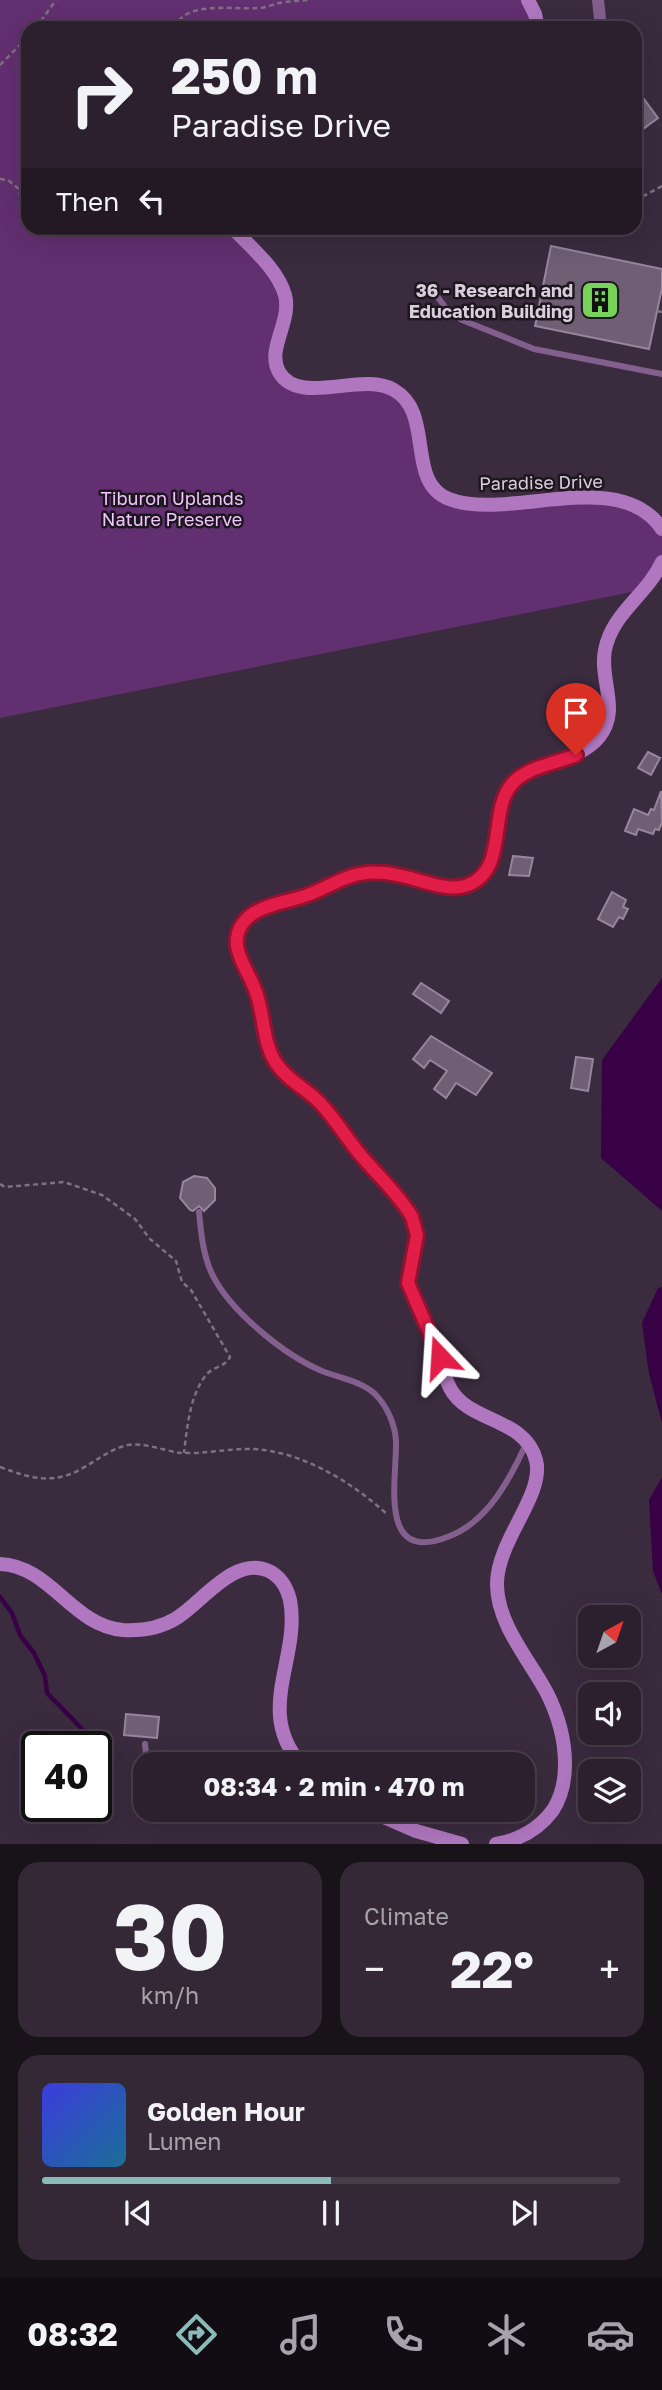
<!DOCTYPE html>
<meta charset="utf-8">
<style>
:root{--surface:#2c202e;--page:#342836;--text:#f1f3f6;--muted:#a6a3aa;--line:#483e4a;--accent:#8bbbb9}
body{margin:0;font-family:"Golos Text",sans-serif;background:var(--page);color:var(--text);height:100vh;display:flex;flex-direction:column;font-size:26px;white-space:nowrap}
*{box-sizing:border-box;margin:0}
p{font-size:23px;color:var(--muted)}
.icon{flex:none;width:38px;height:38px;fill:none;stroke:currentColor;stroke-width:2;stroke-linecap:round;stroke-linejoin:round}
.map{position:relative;height:1844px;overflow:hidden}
.side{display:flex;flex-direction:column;gap:18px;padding:18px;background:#181219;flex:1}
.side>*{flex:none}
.banner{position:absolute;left:21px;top:21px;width:621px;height:214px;border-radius:21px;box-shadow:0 7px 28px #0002,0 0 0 2px var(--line);background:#2c202e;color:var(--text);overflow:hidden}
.needle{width:46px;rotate:40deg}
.tools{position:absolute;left:578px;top:1605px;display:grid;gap:14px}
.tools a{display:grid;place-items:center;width:63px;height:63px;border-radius:14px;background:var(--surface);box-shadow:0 7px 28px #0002,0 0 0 2px var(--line);font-size:35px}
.speed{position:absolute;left:21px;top:1731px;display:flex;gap:14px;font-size:35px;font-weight:700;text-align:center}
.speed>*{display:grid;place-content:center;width:91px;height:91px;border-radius:50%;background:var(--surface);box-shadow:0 7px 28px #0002,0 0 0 2px var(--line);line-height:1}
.speed .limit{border:4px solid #111;border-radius:10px;background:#fff;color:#111}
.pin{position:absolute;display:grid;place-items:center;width:60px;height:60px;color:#fff;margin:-72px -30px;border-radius:50% 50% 50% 0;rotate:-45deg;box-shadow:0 0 7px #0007}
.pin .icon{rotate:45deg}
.me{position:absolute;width:77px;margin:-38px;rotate:340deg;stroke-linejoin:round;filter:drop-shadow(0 0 5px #0008)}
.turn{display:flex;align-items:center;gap:24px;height:147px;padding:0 35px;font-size:32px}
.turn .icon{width:91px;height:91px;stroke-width:2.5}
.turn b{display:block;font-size:49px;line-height:60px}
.then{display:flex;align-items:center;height:66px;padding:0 35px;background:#0003;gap:14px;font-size:26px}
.big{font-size:52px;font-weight:700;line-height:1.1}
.side .widget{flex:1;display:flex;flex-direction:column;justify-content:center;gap:10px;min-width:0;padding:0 24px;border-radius:21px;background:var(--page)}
.side .dial{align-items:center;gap:0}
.dial b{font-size:91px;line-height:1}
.song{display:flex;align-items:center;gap:21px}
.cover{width:84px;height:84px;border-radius:10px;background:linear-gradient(135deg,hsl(240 70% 55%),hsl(200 70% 35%))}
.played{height:7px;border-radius:4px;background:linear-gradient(90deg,var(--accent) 50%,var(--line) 50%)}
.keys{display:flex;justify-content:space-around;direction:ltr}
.heat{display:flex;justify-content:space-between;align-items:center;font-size:38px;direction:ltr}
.side .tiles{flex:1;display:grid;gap:18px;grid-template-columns:1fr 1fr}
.widget:last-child{grid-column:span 2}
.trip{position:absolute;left:133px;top:1752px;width:402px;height:70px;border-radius:21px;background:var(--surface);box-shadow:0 7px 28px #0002,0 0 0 2px var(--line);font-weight:700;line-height:70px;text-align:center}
.tabs{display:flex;height:112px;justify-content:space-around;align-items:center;background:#120d12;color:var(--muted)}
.tabs .icon{width:49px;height:49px}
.tabs .on{color:var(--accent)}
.tabs b{font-size:32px;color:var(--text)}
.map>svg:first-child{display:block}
.green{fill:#622f70}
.water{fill:#380045}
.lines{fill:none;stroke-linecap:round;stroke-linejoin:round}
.stream{stroke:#380045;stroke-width:4.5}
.building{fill:#6f5e74;stroke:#96859c;stroke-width:2}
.path{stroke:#7e7181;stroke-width:2.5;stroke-dasharray:5 3.5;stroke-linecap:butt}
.lane{stroke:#825f8d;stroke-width:6}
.street{stroke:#825f8d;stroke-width:12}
.secondary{stroke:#b077c0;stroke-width:14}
.route-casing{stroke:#92132f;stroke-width:18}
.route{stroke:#e11d48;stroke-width:12}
.labels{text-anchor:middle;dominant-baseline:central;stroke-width:5;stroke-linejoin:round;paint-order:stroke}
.poi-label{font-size:18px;font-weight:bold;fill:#d9cfdc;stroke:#1d161f;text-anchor:end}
.street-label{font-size:18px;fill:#d9cfdc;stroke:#1d161f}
.park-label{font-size:18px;fill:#f1c5fd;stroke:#1d161f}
</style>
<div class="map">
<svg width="662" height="1844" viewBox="0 0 662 1844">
<rect width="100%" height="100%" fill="#3a2b3e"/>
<!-- green -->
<path class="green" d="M 0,0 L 528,0 L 538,28 L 28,28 L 28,228 L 233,228 L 281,285 L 277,348 L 284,379 L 346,385 L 401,395 L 424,465 L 448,499 L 615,501 L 662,529 L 662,562 L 642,590 L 0,718 Z"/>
<!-- water -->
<g class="water">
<path d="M 662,978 L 662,1211 L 601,1158 L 602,1060 Z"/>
<path d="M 662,1287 L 662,1423 L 649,1374 L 642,1323 L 658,1288 Z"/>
<path d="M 662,1477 L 662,1594 L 653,1571 L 649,1500 Z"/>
</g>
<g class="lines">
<!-- stream -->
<path class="stream" d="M 0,1597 L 12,1613 L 20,1635 L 34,1653 L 45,1676 L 47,1693 L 83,1730 L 90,1746"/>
</g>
<!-- building -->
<g class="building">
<path d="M 641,95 L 658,118 L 635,135 L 635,100 Z"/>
<path d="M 551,246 L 662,269 L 662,288 L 649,349 L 535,326 Z"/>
<path d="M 648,752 L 660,758 L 651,775 L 638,768 Z"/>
<path d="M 661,791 L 662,822 L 659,830 L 655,829 L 653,834 L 638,829 L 636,835 L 625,831 L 634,809 L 648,815 L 651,809 L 654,810 Z"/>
<path d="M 513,856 L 533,858 L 529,876 L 509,875 Z"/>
<path d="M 612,892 L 626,900 L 623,907 L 628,909 L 623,919 L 619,917 L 613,927 L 598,919 Z"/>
<path d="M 421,983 L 449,1001 L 441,1013 L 413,994 Z"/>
<path d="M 431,1036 L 492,1073 L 476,1095 L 456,1083 L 446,1098 L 434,1089 L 447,1071 L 430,1060 L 424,1068 L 413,1059 Z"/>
<path d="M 576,1057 L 593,1059 L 588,1091 L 571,1088 Z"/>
<path d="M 194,1176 L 207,1178 L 215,1188 L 215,1200 L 204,1211 L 199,1206 L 193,1211 L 190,1210 L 180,1198 L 183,1182 Z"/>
<path d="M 126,1714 L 159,1717 L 157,1738 L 124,1735 Z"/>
</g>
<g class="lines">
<!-- path -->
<g class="path">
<path d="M 36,28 L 56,0"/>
<path d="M 175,28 C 184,0 233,10 259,8 C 266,8 273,4 280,3 C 289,1 299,1 308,0"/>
<path d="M 0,65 L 28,37"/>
<path d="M 0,179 L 8,180 L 19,189 L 24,220 L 28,226"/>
<path d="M 635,198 L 638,199 L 662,186"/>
<path d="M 29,228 L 38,230 L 50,228"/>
<path d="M 657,311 L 662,312"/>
<path d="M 0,1184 L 5,1187 L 64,1182 L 102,1195 L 135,1219 L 150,1239 L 176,1261 L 182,1282 L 191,1290 L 230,1357 C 225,1367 215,1366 208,1373 C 190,1392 187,1428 184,1453"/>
<path d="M 0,1467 C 29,1478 53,1485 81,1469 C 98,1460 110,1449 128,1445 C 143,1442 165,1451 181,1453 C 205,1454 231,1448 255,1449 C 305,1453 351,1482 387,1514"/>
</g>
<!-- lane -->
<g class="lane">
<path d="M 431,288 L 445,307 L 462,320 L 534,349 L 662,374"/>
<path d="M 199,1212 C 201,1233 203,1255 212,1274 C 230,1311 284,1355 322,1371 C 339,1378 361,1381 375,1394 C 387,1406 395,1424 396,1441 C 397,1480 377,1566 450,1536 C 488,1521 510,1479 526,1444"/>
<path d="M 145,1744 L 147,1764"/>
</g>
<!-- street -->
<path class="street" d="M 598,0 L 601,28"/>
<!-- secondary -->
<g class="secondary">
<path d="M 528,0 L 535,14 L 538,28"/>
<path d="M 233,228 C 251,248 277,268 285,295 C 292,322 266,349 279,372 C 299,407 362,371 394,390 C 435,413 405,482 449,499 C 508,522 619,465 662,529"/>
<path d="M 0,1564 C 51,1566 72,1626 123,1630 C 141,1631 160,1628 175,1619 C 202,1603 234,1555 269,1571 C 281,1577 287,1588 290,1600 C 301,1658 254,1711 301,1764"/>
<path d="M 368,1810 L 416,1831 L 462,1844"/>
<path d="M 496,1844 C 519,1840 539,1829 553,1810 C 562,1796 565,1780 565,1764 C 565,1740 558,1715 547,1693 C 529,1659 497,1624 497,1584 C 497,1540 545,1495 536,1460 C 525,1417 468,1423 450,1388 C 441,1371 439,1350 431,1332 C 424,1317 412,1302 409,1285 C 405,1261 422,1241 412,1218 C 398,1193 377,1174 358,1152 C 345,1136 334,1117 319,1102 C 306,1088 287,1080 276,1064 C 263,1042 266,1016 257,993 C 252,979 243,968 239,954 C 225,912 277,906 304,897 C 324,890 342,876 363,873 C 398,866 449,900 476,881 C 504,860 490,820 505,793 C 525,759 574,767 599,737 C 621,710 599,680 605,650 C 612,613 647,595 662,562"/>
</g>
</g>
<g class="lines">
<!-- route casing -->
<g class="route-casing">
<path id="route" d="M 440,1357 L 408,1283 L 417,1235 L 412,1217 C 398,1193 376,1174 358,1152 C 345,1136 334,1117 319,1102 C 305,1088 287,1080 276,1063 C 261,1040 265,1011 254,987 C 246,966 227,945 243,923 C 258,903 289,903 310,894 C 324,889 336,881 349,877 C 395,860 437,897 468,885 C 511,868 485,805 517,779 C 533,766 557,763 576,755"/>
</g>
<!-- route -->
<use href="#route" class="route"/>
</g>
<!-- icons -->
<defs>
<g id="building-square" transform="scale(2.0125)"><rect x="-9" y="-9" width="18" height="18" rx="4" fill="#77d259" stroke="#1d161f"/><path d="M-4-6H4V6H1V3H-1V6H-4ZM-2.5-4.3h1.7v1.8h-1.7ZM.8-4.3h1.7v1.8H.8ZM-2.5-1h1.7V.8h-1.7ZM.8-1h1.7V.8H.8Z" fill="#111"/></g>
</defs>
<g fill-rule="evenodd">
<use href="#building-square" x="600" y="300"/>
</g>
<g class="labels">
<!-- poi labels -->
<g class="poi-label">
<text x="573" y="290">36 - Research and<tspan x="573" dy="21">Education Building</tspan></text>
</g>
<!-- street labels -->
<g class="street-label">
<text transform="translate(541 482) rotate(-1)">Paradise Drive</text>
</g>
<!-- park labels -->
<g class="park-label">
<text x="172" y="498">Tiburon Uplands<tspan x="172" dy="21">Nature Preserve</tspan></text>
</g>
</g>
</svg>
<div class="tools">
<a><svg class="needle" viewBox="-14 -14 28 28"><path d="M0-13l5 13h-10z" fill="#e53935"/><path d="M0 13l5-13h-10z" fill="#a6a3aa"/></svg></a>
<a><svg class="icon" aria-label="sound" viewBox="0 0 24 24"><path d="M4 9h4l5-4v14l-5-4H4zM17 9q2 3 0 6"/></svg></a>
<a><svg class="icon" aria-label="layers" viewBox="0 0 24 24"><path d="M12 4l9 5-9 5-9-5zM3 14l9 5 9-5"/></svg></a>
</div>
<div class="speed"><div class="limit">40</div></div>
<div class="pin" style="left:576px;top:755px;background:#d93025"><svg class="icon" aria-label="arrive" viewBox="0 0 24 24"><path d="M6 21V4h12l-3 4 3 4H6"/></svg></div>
<svg class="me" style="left:440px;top:1357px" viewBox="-20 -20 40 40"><path d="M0-17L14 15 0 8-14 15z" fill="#e11d48" stroke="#fff" stroke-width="4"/></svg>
<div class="trip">08:34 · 2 min · 470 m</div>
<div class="banner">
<div class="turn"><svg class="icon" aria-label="right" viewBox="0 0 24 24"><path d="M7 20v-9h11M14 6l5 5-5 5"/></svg><div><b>250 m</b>Paradise Drive</div></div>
<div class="then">Then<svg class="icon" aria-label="left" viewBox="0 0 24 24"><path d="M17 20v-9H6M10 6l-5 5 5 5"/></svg></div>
</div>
</div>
<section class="side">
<div class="tiles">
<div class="widget dial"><b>30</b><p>km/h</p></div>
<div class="widget"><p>Climate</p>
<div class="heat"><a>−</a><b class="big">22°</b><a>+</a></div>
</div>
<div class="widget">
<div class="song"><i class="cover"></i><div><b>Golden Hour</b><p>Lumen</p></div></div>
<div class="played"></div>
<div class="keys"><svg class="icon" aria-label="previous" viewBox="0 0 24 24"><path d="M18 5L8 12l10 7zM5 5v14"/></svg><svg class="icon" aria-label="pause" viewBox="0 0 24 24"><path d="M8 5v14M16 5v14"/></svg><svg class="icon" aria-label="next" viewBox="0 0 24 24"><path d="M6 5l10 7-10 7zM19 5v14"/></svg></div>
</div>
</div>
</section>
<nav class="tabs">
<b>08:32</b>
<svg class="icon on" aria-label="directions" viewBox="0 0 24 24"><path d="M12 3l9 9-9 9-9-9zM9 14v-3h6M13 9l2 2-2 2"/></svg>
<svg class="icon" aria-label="music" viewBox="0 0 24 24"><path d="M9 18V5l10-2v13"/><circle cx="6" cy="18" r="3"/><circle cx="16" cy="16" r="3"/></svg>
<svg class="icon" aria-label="phone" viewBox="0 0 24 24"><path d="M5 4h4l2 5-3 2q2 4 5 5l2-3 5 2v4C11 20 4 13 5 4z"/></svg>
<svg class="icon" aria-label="climate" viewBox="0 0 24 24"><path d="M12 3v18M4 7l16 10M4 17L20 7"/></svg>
<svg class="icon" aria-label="car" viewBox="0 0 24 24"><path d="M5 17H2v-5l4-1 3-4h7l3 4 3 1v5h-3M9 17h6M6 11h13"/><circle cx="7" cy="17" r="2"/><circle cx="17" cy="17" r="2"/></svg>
</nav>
